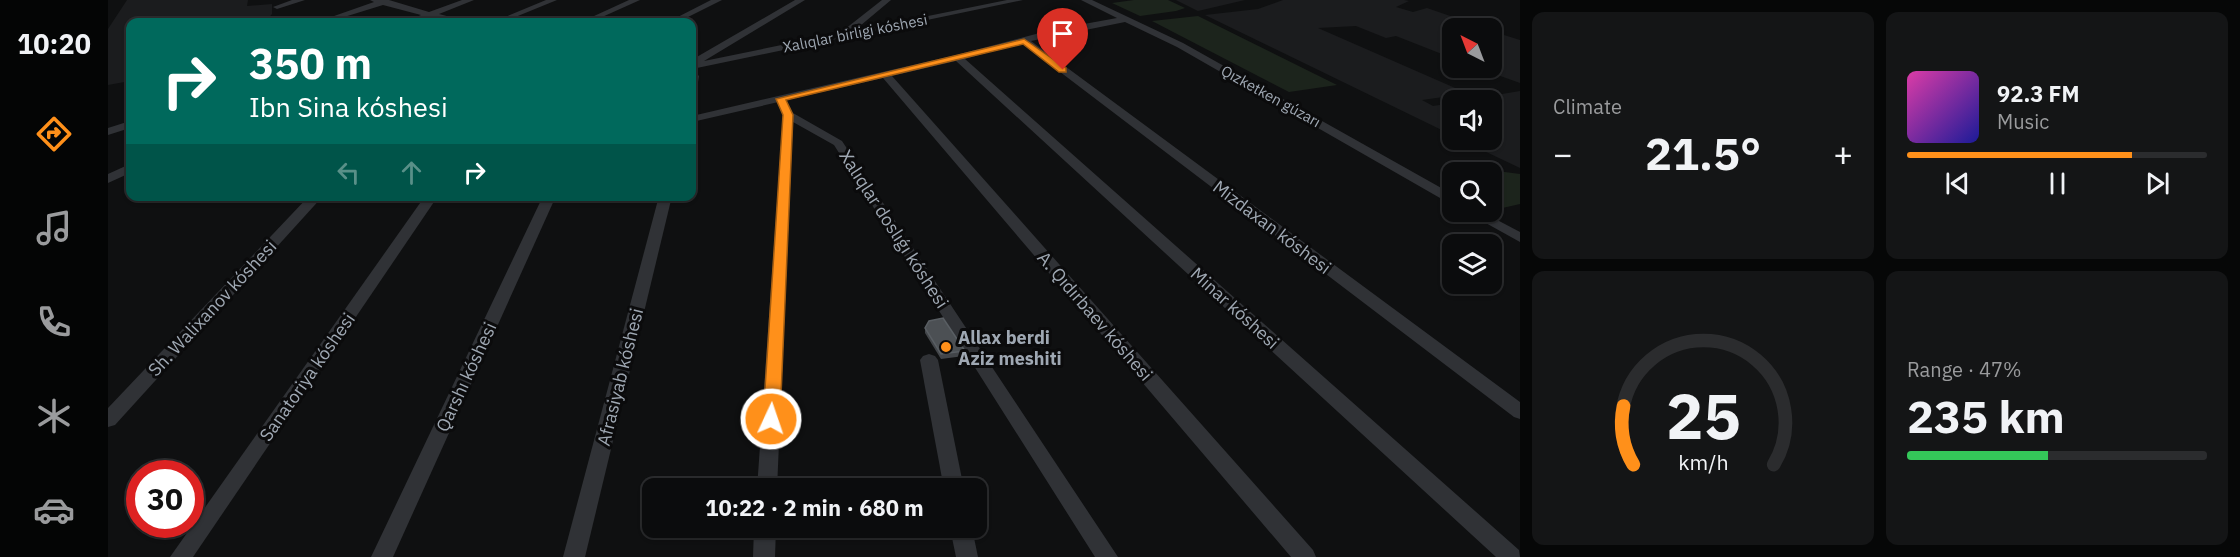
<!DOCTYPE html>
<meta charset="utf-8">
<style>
:root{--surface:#0b0c0d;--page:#141516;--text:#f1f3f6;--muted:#9a9b9d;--line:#2b2c2e;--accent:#ff901a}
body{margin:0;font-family:"IBM Plex Sans",sans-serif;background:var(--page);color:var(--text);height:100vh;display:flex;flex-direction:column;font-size:22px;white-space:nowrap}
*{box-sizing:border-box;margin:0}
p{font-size:20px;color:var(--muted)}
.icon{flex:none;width:33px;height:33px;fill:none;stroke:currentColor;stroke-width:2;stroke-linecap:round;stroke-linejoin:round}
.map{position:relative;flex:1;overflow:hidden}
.details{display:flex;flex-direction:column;gap:12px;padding:12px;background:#060707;width:720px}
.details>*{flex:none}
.guide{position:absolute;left:18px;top:18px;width:570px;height:183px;border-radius:12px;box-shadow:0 2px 4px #0004,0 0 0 2px var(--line);background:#00695c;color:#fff;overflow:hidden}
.needle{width:39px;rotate:318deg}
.fabs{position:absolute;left:1334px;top:18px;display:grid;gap:12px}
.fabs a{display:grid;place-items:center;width:60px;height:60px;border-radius:12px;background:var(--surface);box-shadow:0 2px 4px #0004,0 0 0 2px var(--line);font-size:30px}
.speed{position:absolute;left:18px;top:460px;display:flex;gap:12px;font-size:30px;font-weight:700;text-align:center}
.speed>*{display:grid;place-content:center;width:78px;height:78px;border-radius:50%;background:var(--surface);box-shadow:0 2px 4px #0004,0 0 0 2px var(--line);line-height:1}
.speed .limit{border:9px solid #d22;background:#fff;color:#111}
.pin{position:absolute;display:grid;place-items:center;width:51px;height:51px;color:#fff;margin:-62px -26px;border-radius:50% 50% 50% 0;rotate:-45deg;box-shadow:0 0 6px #0007}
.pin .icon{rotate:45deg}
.me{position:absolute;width:66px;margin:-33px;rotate:3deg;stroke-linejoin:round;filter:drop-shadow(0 0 4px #0008)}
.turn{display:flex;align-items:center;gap:21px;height:126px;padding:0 24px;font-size:27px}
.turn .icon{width:78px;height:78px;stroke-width:2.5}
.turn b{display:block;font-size:42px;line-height:51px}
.lanes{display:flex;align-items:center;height:57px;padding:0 24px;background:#0003;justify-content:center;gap:30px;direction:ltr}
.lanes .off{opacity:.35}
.big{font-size:45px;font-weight:800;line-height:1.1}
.details .card{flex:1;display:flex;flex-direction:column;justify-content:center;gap:9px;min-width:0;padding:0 21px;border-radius:12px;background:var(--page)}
.details .dial{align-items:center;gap:0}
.dial svg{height:156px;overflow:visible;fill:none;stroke:var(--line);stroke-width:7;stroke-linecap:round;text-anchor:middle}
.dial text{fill:var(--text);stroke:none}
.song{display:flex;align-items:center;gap:18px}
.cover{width:72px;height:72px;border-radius:9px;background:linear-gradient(135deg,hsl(320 70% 55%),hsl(240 70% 35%))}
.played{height:6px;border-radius:3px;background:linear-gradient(90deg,var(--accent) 75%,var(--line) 75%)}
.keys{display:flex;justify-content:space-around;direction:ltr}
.heat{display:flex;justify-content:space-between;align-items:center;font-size:33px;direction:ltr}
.charge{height:9px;border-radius:4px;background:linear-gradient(90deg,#34c759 47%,var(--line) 0)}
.details .tiles{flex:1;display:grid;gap:12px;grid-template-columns:repeat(2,1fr)}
.trip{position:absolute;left:534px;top:478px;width:345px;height:60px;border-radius:12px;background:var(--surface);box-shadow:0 2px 4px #0004,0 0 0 2px var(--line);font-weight:800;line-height:60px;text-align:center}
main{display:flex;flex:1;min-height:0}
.menu{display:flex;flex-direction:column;width:108px;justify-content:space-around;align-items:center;background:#040505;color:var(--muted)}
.menu .icon{width:42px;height:42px}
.menu .selected{color:var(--accent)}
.menu b{font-size:27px;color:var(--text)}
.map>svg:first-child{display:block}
.built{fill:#1b1c1e}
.green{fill:#1c241c}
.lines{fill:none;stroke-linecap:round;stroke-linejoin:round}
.minor{fill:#303236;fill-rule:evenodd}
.wall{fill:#424549}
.building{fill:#4c5054;stroke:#595e63;stroke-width:1.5}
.route{fill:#ff901a;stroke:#a65e11;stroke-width:1.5}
.poi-dot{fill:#ff901a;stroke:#0b0b0c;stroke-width:2}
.labels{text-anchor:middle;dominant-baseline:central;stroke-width:6;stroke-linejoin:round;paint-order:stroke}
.far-street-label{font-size:15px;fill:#9fa8b3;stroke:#0b0b0c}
.street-label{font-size:18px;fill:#9fa8b3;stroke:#0b0b0c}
.poi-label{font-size:18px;font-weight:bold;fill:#9fa8b3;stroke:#0b0b0c;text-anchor:start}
</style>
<main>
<nav class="menu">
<b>10:20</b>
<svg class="icon selected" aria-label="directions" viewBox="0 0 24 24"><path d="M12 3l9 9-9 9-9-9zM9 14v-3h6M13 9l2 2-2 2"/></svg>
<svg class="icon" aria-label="music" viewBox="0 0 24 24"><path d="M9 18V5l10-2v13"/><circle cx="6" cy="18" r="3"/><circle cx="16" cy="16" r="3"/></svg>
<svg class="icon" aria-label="phone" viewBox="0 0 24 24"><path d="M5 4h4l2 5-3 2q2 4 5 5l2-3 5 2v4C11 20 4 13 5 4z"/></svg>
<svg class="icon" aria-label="climate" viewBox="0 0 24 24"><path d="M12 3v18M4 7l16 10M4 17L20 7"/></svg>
<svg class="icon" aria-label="car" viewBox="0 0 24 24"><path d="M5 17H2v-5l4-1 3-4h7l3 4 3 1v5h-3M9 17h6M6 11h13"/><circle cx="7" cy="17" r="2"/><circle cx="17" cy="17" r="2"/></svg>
</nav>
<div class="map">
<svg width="1412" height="557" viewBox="0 0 1412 557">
<rect width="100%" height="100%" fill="#0f1011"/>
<!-- built -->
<g class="built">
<path d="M 19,0 L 140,0 L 139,6 L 164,4 L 164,14 L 157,22 L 22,22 L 22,81 L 0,85 L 0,29 Z"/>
<path d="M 1068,0 L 1137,0 L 1090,11 Z"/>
<path d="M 1175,0 L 1296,0 L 1301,1 L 1288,7 L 1305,12 L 1319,8 L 1377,28 L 1344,28 L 1344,58 L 1288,36 L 1278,38 L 1248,26 L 1210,28 L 1370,98 L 1412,91 L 1412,168 L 1353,140 L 1383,140 L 1383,100 L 1344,101 L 1335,97 L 1314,100 L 1325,106 L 1344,103 L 1344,135 L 1097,15 L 1150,9 Z"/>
<path d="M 1383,31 L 1412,40 L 1412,83 L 1370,68 L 1383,68 Z"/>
</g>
<!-- green -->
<g class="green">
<path d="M 1026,0 L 1060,0 L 1077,8 L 1068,11 L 1032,16 L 1004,3 Z"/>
<path d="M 1090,16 L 1229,85 L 1181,92 L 1044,21 Z"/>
<path d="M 1389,171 L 1412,174 L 1412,204 L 1390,209 L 1383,205 L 1383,177 L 1385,176 L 1384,173 Z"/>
</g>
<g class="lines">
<!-- minor -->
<g class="minor">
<path d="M 184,0 L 197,0 L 169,9 L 165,7 Z"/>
<path d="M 262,0 L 281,0 L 321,12 L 354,0 L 366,0 L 331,14 L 354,20 L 355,22 C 344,22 331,16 321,18 C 312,19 306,22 297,22 L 313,15 L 275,5 L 220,22 L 209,22 L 266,2 Z"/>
<path d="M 438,0 L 449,0 L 395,22 L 385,22 Z"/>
<path d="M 521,0 L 532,0 L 483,22 L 473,22 Z"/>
<path d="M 603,0 L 614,0 L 570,22 L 560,22 Z"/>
<path d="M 687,0 L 697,0 L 596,61 L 732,33 L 774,0 L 783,0 L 746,31 L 899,0 L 915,0 L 584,69 L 584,63 L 588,62 L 585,60 L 587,58 Z"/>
<path d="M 973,0 L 984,0 L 1075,43 L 1344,194 L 1344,203 L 1339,202 L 1069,47 L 1017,22 L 923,41 L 1412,402 L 1412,419 L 1406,417 L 914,43 L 857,59 L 1411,550 L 1412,557 L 1388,557 L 848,61 L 784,76 L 1205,550 L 1208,557 L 1183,557 L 775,78 L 584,122 L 584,116 L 848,55 L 943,30 L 1009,18 Z"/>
<path d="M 584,70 L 591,76 L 589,88 L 584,91 Z"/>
<path d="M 678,106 L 682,107 L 685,113 L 734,141 L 1010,557 L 987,557 L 726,145 L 685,122 L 669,489 L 649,489 L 675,115 L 673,109 Z"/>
<path d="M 22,121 L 22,128 L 0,135 L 0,128 Z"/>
<path d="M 22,164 L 22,173 L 0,183 L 0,174 Z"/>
<path d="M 201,196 L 215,196 L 7,425 L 0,427 L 0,408 Z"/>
<path d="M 317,196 L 330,196 L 85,557 L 62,557 Z"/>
<path d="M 435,196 L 448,196 L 285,557 L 263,557 Z"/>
<path d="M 551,196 L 564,196 L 477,557 L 455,557 Z"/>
<path d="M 1358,212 L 1374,212 L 1412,232 L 1412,242 Z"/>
<path d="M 821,354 L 827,356 L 830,360 L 856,489 L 836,489 L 812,360 L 815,356 Z"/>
<path d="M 646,528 L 668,528 L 667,557 L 645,557 Z"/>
<path d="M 842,528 L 864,528 L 870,557 L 848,557 Z"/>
</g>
</g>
<!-- wall -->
<path class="wall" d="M 817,328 L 857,351 L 856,356 L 833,359 L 817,333 Z"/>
<!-- building -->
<path class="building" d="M 835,318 L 857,351 L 833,354 L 817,328 L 821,321 Z"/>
<!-- route -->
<path class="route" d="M 916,39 L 958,68 L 958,72 L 951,72 L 915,44 L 678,100 L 685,115 L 672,419 L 669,423 L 663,425 L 657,423 L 655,419 L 675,115 L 668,99 Z"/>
<!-- markers -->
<circle class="poi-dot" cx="838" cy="347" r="6"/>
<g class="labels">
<!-- far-street labels -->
<g class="far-street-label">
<text transform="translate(747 33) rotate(-11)">Xalıqlar birligi kóshesi</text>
<text transform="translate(1163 96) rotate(29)">Qızketken gúzarı</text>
</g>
<!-- street labels -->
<g class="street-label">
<text transform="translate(1164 227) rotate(37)">Mizdaxan kóshesi</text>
<text transform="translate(786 229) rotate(57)">Xalıqlar doslıǵı kóshesi</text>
<text transform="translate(104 308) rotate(-47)">Sh. Walixanov kóshesi</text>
<text transform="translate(1127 308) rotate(42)">Minar kóshesi</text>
<text transform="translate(987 316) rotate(49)">A. Qıdırbaev kóshesi</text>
<text transform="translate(199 377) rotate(-55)">Sanatoriya kóshesi</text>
<text transform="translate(358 377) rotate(-65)">Qarshı kóshesi</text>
<text transform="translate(512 377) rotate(-76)">Afrasiyab kóshesi</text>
</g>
<!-- poi labels -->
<g class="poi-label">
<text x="850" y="337">Allax berdi<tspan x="850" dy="21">Aziz meshiti</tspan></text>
</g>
</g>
</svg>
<div class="fabs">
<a><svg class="needle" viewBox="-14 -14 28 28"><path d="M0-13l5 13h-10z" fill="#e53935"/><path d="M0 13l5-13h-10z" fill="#9a9b9d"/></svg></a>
<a><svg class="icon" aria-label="sound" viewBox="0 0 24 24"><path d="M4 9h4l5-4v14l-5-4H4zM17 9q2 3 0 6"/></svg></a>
<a><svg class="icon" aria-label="search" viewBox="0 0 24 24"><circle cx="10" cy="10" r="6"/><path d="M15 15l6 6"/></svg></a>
<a><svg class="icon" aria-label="layers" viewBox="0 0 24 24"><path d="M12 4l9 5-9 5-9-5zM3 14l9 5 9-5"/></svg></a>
</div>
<div class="speed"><div class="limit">30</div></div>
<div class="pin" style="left:955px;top:70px;background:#d93025"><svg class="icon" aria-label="arrive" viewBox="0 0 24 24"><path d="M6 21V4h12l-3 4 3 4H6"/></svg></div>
<svg class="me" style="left:663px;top:419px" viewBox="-20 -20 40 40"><circle r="17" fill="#ff901a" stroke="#fff" stroke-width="3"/><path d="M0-11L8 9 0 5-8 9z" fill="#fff"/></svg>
<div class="trip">10:22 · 2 min · 680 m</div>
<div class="guide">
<div class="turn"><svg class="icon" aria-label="right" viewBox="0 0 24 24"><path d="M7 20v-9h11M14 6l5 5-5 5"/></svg><div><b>350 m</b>Ibn Sina kóshesi</div></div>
<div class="lanes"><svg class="icon off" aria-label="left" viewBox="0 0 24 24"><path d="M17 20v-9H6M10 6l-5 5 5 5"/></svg><svg class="icon off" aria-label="ahead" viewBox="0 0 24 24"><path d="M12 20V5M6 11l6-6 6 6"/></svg><svg class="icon" aria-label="right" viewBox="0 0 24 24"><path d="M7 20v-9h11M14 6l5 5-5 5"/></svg></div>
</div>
</div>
<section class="details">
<div class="tiles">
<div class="card"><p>Climate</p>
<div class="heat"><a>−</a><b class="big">21.5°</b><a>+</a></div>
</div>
<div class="card">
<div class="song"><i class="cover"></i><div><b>92.3 FM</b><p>Music</p></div></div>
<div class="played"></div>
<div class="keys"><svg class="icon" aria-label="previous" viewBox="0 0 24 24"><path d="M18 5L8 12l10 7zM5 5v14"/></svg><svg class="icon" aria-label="pause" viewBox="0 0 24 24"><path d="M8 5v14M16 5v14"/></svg><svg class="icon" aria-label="next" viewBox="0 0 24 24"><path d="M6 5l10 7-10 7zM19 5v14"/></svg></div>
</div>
<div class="card dial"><svg viewBox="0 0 100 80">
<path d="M14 69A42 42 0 1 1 86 69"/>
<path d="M14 69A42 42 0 0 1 9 39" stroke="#ff901a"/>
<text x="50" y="56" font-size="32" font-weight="700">25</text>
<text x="50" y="72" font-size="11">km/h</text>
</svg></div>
<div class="card"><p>Range · 47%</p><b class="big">235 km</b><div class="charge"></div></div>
</div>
</section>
</main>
